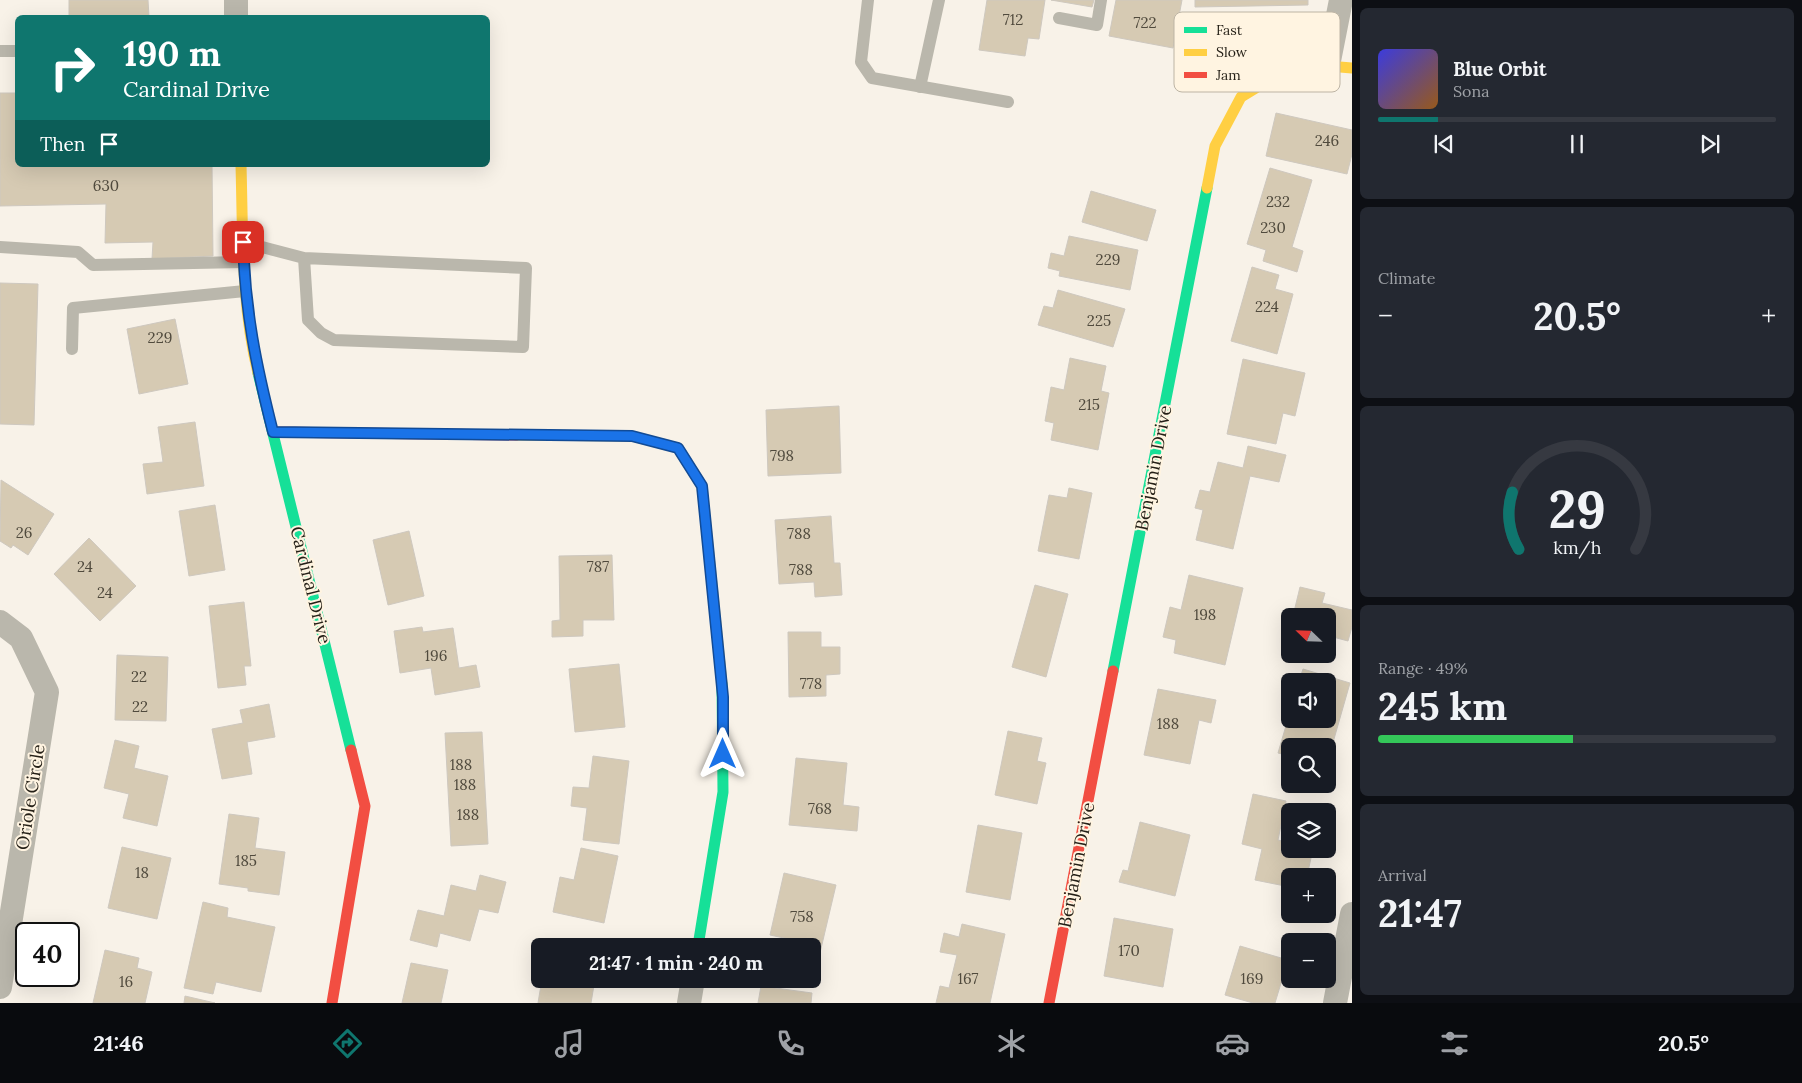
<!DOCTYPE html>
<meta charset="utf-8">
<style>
:root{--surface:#171b24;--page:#242831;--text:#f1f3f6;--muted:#9ea1a6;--line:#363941;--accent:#0f766e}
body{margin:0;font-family:Lora,serif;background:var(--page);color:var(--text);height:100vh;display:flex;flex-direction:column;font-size:19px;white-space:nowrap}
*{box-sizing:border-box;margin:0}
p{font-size:16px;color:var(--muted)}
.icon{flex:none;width:28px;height:28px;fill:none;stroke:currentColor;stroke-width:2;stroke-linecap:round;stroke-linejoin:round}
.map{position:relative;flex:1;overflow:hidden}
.side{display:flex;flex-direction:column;gap:8px;padding:8px;background:#0d0f14;width:450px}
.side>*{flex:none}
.guide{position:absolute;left:15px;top:15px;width:475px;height:152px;border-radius:8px;box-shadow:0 5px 20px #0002;background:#0f766e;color:#fff;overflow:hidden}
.needle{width:32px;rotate:293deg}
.fabs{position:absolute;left:1281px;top:608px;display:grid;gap:10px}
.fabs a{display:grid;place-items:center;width:55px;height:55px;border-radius:8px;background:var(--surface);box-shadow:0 5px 20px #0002;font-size:25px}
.speed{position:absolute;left:15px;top:922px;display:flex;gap:10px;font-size:25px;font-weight:700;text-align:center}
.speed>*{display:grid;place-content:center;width:65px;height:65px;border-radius:50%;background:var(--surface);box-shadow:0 5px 20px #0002;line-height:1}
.speed .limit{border:2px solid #111;border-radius:8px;background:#fff;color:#111}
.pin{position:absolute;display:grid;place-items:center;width:42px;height:42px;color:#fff;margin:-21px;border-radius:10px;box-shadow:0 2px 8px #0006}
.me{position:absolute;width:55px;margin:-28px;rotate:0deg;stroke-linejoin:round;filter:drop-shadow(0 0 4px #0008)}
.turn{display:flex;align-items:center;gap:18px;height:105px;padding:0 25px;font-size:22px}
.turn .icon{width:65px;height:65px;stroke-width:2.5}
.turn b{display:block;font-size:35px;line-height:42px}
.then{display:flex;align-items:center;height:48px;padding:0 25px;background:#0003;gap:10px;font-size:19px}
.big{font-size:38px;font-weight:700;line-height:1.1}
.side .tile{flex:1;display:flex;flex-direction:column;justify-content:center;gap:8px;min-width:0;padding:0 18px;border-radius:8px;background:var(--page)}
.side .dial{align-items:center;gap:0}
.dial svg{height:130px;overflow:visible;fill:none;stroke:var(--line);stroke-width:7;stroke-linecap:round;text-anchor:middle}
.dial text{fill:var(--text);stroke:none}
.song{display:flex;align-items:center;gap:15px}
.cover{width:60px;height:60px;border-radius:8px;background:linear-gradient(135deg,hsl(240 70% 55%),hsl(30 70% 35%))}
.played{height:5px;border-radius:2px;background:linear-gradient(90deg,var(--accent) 15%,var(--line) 15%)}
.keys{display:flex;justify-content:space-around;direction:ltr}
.heat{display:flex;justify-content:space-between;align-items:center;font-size:28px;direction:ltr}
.charge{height:8px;border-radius:4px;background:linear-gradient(90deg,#34c759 49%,var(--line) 0)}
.trip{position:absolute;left:531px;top:938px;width:290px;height:50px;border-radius:8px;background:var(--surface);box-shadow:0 5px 20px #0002;font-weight:700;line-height:50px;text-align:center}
.tabs{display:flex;height:80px;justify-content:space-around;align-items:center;background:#090b0e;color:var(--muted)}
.tabs .icon{width:35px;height:35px}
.tabs .current{color:var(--accent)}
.tabs b{font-size:22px;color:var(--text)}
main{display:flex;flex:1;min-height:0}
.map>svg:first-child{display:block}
.building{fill:#d6cab3;stroke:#cec8bf}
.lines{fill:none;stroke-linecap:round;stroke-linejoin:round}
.lane{stroke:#bab7ac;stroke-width:12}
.street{stroke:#bab7ac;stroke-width:24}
.fast{stroke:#16e098;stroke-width:11}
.slow{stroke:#ffcf43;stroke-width:11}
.jam{stroke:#f24e42;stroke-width:11}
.route-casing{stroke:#114b97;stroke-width:12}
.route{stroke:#1a73e8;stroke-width:9}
.labels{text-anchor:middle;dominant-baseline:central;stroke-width:4;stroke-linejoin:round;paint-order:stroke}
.number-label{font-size:15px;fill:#504a3d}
.street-label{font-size:18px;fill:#241f16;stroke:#fff4e1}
.key{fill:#fff4e1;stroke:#bdb4a4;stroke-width:1}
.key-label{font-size:14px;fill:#241f16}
</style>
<main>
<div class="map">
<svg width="1352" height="1003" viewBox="0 0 1352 1003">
<rect width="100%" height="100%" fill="#f8f2e8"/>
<!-- building -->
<g class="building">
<path d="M 69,0 L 148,0 L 149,17 L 69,18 Z"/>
<path d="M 987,0 L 1045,0 L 1039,39 L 1028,38 L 1025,56 L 979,50 Z"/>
<path d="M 1051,0 L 1094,0 L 1092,7 Z"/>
<path d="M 1116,0 L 1182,0 L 1173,48 L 1109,36 Z"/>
<path d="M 1195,0 L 1308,0 L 1308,5 L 1195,7 Z"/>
<path d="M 0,93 L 18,93 L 18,165 L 212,165 L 213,256 L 152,259 L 153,242 L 105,243 L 106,204 L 0,206 Z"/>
<path d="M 1276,113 L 1352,130 L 1352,154 L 1347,174 L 1266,156 Z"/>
<path d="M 1270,168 L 1312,180 L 1292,247 L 1303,251 L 1297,272 L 1263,261 L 1266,250 L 1247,244 Z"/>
<path d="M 1091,191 L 1156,210 L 1147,241 L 1082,222 Z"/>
<path d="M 1069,236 L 1138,250 L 1130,290 L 1059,276 L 1060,271 L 1048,268 L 1051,253 L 1064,256 Z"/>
<path d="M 1252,267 L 1279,275 L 1275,289 L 1293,294 L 1277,354 L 1231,341 Z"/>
<path d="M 0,283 L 38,284 L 34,425 L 0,424 Z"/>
<path d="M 1058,290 L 1125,309 L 1113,347 L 1038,325 L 1044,306 L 1053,308 Z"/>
<path d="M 175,319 L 188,384 L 139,394 L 127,329 Z"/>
<path d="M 1070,358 L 1106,366 L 1101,391 L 1109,393 L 1098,450 L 1051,440 L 1054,423 L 1045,421 L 1051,387 L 1064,390 Z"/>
<path d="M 1243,359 L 1305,373 L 1295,416 L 1283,413 L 1276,444 L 1227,434 Z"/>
<path d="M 839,406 L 841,473 L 768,476 L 766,410 Z"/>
<path d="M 195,422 L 204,486 L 147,494 L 143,464 L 163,462 L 158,427 Z"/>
<path d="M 1248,446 L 1286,455 L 1279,482 L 1250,476 L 1233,549 L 1196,540 L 1203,510 L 1195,508 L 1200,490 L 1210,492 L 1218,462 L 1243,468 Z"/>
<path d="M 1,480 L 54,514 L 28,555 L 13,545 L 11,548 L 0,541 Z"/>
<path d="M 1069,488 L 1092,493 L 1079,559 L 1038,551 L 1049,495 L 1067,498 Z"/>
<path d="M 215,505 L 225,570 L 189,576 L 179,511 Z"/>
<path d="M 831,516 L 834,563 L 840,563 L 842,595 L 815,597 L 814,582 L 779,584 L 775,520 Z"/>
<path d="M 409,531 L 424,596 L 388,605 L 373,540 Z"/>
<path d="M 89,538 L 136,586 L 100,621 L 54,574 Z"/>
<path d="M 612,555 L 614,620 L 583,620 L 583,636 L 552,637 L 552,621 L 560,620 L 559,556 Z"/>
<path d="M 1189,575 L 1243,588 L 1225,665 L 1174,653 L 1176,640 L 1163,637 L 1170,607 L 1181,610 Z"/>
<path d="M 1035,585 L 1068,594 L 1046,677 L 1012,667 Z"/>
<path d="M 1300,587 L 1325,593 L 1322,603 L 1352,610 L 1352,627 L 1348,641 L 1333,637 L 1330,651 L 1328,650 L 1328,616 L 1293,616 Z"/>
<path d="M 244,602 L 251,666 L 244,666 L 246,685 L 218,688 L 209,606 Z"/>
<path d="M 422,627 L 423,632 L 453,628 L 459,668 L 476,665 L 480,687 L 435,695 L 431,668 L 400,673 L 394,631 Z"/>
<path d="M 788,632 L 821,632 L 821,647 L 840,647 L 840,674 L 826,675 L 826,696 L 789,697 Z"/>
<path d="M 117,655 L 168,657 L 166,721 L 115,720 Z"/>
<path d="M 619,664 L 625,727 L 575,732 L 569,669 Z"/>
<path d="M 1303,669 L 1350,683 L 1328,760 L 1328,746 L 1290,746 L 1290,756 L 1278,753 L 1290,712 L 1290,719 L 1328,719 L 1328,681 L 1299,681 Z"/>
<path d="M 1158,689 L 1216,700 L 1211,723 L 1199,720 L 1190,764 L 1144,755 Z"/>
<path d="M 269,704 L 275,737 L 247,742 L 252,774 L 222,779 L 212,729 L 243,723 L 240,710 Z"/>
<path d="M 1008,731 L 1042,738 L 1037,761 L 1046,763 L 1037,804 L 995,795 Z"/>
<path d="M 482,732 L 488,844 L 451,846 L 445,733 Z"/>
<path d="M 115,740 L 139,746 L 134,768 L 168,776 L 157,826 L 123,818 L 129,794 L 104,788 Z"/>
<path d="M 593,756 L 629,761 L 619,844 L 583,840 L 587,808 L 571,806 L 573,787 L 589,788 Z"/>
<path d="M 796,758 L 847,763 L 843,805 L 859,807 L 857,831 L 789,825 Z"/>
<path d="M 1253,794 L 1286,801 L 1278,840 L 1290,843 L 1290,849 L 1313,849 L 1307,876 L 1290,876 L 1290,887 L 1255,880 L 1262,849 L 1242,844 Z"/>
<path d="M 229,814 L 259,818 L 255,848 L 285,852 L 279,895 L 248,891 L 248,888 L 219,884 Z"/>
<path d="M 1140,822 L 1190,835 L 1175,896 L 1119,882 L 1123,870 L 1128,871 Z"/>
<path d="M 978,825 L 1022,833 L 1010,900 L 966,892 Z"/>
<path d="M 122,847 L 171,858 L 157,919 L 108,908 Z"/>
<path d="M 581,848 L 618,856 L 604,923 L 553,912 L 560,877 L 574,880 Z"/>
<path d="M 784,873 L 836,885 L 819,957 L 812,955 L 812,946 L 806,946 L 807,943 L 770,935 Z"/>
<path d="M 480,875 L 506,882 L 498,913 L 479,909 L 470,941 L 440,933 L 437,947 L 410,940 L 418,910 L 444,916 L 451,885 L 476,891 Z"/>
<path d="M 203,902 L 228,908 L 227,917 L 275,927 L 261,992 L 216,982 L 213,994 L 184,988 Z"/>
<path d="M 1114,918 L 1173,929 L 1163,987 L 1104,976 Z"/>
<path d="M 962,924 L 1005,934 L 990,1003 L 936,1003 L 940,986 L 949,988 L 957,955 L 940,952 L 944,933 L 959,937 Z"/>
<path d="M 1240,946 L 1288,960 L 1275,1003 L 1253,1003 L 1225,995 Z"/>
<path d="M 105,950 L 139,958 L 137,968 L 152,972 L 145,1003 L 93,1003 Z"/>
<path d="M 411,963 L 448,970 L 441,1003 L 402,1003 Z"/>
<path d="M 542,979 L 595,979 L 591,1003 L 538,1003 Z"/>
<path d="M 761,986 L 812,993 L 811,1003 L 758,1003 Z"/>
<path d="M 185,996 L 215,1003 L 184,1003 Z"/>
</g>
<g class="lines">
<!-- lane -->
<g class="lane">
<path d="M 868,0 L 861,62 L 872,78 L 1008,102"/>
<path d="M 1059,18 L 1097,25 L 1101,0"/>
<path d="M 0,51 L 18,51"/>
<path d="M 920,87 L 939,0"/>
<path d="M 243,242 L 304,258 L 526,268 L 523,347 L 334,340 L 321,333 L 308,320 L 304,258"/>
<path d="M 0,247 L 78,252 L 93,265 L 244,262"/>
<path d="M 72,349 L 73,308 L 245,291"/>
</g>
<!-- street -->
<g class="street">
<path d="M 236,0 L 236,18"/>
<path d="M 1328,66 L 1341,0"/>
<path d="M 0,622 L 21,638 L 47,692 L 0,987"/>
<path d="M 689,1003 L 693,979"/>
<path d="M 1335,1003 L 1352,914"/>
</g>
<!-- fast -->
<g class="fast">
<path d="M 258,373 L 351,750"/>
<path d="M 1113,671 L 1207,188"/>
<path d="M 698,946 L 723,792 L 722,684"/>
</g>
<!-- slow -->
<g class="slow">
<path d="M 241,165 C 243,234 241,305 258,373"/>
<path d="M 1207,188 L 1215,146 L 1241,97 L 1282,72 L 1328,66 L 1352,68"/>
<path d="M 516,435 L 632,436 L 678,448 L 702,486 L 722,684"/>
</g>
<!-- jam -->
<g class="jam">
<path d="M 273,432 L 516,435"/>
<path d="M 332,1003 L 365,806 L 351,750"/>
<path d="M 1049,1003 L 1113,671"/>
</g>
</g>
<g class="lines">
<!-- route casing -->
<g class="route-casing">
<path id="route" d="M 243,242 C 245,311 256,365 273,432 L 632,436 L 678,448 L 702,486 L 723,697 L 723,754"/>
</g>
<!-- route -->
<use href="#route" class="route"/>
</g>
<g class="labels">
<!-- number labels -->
<g class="number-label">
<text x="1013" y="19">712</text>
<text x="1145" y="22">722</text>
<text x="1327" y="140">246</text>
<text x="106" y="185">630</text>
<text x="1278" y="201">232</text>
<text x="1273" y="227">230</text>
<text x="1108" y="259">229</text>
<text x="1267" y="306">224</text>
<text x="1099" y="320">225</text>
<text x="160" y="337">229</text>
<text x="1089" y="404">215</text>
<text x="782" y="455">798</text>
<text x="24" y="532">26</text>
<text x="799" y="533">788</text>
<text x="85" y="566">24</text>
<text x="598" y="566">787</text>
<text x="801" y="569">788</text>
<text x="105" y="592">24</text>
<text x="1205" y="614">198</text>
<text x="436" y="655">196</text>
<text x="139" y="676">22</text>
<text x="811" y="683">778</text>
<text x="140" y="706">22</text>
<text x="1168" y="723">188</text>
<text x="461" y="764">188</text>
<text x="465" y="784">188</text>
<text x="820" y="808">768</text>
<text x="468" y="814">188</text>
<text x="246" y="860">185</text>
<text x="142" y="872">18</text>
<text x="802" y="916">758</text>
<text x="1129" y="950">170</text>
<text x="968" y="978">167</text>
<text x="1252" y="978">169</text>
<text x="126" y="981">16</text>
</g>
<!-- street labels -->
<g class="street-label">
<text transform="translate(1153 468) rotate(-79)">Benjamin Drive</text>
<text transform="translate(311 585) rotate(76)">Cardinal Drive</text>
<text transform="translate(30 797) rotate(-81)">Oriole Circle</text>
<text transform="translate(1076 865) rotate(-79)">Benjamin Drive</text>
</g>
</g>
<!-- legend -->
<rect x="1174" y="12" width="166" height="80" rx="8" class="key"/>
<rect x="1184" y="27" width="23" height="6" fill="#16e098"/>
<rect x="1184" y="49" width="23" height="7" fill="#ffcf43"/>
<rect x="1184" y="72" width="23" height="6" fill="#f24e42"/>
<g class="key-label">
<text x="1216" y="35">Fast</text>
<text x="1216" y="57">Slow</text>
<text x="1216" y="80">Jam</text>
</g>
</svg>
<div class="fabs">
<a><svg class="needle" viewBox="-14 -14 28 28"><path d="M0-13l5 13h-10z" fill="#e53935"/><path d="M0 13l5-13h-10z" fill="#9ea1a6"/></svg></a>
<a><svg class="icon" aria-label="sound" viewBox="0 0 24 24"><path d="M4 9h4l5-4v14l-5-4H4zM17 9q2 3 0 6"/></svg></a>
<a><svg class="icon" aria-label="search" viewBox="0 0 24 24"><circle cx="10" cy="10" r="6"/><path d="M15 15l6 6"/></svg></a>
<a><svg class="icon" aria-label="layers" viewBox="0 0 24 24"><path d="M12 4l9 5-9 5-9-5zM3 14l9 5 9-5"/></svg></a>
<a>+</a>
<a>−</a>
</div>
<div class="speed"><div class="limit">40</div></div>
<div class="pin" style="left:243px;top:242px;background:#d93025"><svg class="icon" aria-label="arrive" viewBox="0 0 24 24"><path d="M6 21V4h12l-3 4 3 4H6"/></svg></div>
<svg class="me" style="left:723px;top:754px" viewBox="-20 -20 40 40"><path d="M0-17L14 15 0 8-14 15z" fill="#1a73e8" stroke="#fff" stroke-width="4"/></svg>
<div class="trip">21:47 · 1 min · 240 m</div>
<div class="guide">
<div class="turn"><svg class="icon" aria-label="right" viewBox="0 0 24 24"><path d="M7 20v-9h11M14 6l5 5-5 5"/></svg><div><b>190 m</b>Cardinal Drive</div></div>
<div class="then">Then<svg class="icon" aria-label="arrive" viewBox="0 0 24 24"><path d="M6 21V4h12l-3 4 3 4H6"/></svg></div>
</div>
</div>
<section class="side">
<div class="tile">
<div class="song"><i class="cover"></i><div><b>Blue Orbit</b><p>Sona</p></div></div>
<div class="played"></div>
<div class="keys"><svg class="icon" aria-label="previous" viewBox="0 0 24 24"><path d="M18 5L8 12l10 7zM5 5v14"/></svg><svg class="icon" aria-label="pause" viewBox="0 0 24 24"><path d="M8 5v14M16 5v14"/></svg><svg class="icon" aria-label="next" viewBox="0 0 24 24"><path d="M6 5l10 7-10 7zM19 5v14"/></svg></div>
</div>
<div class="tile"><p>Climate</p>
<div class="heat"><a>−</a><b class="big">20.5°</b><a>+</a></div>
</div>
<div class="tile dial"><svg viewBox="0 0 100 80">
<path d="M14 69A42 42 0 1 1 86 69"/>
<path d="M14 69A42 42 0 0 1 10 34" stroke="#0f766e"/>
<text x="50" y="56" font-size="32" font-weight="700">29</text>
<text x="50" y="72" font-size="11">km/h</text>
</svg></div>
<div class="tile"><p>Range · 49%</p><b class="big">245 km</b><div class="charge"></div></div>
<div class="tile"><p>Arrival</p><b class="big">21:47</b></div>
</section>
</main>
<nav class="tabs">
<b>21:46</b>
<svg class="icon current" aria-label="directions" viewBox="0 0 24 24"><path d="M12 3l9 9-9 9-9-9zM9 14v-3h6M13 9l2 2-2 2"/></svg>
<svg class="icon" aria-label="music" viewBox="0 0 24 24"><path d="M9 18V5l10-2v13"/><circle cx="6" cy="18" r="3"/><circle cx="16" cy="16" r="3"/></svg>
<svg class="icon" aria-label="phone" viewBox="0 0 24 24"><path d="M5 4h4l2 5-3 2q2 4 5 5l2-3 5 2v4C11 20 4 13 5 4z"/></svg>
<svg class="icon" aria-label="climate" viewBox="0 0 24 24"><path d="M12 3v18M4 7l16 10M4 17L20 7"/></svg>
<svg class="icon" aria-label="car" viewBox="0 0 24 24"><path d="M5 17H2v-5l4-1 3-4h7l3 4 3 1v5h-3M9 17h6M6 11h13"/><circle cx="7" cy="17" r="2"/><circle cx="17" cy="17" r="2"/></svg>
<svg class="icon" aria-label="filters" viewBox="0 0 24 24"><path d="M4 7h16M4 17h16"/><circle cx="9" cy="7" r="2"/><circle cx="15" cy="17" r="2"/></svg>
<b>20.5°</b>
</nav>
